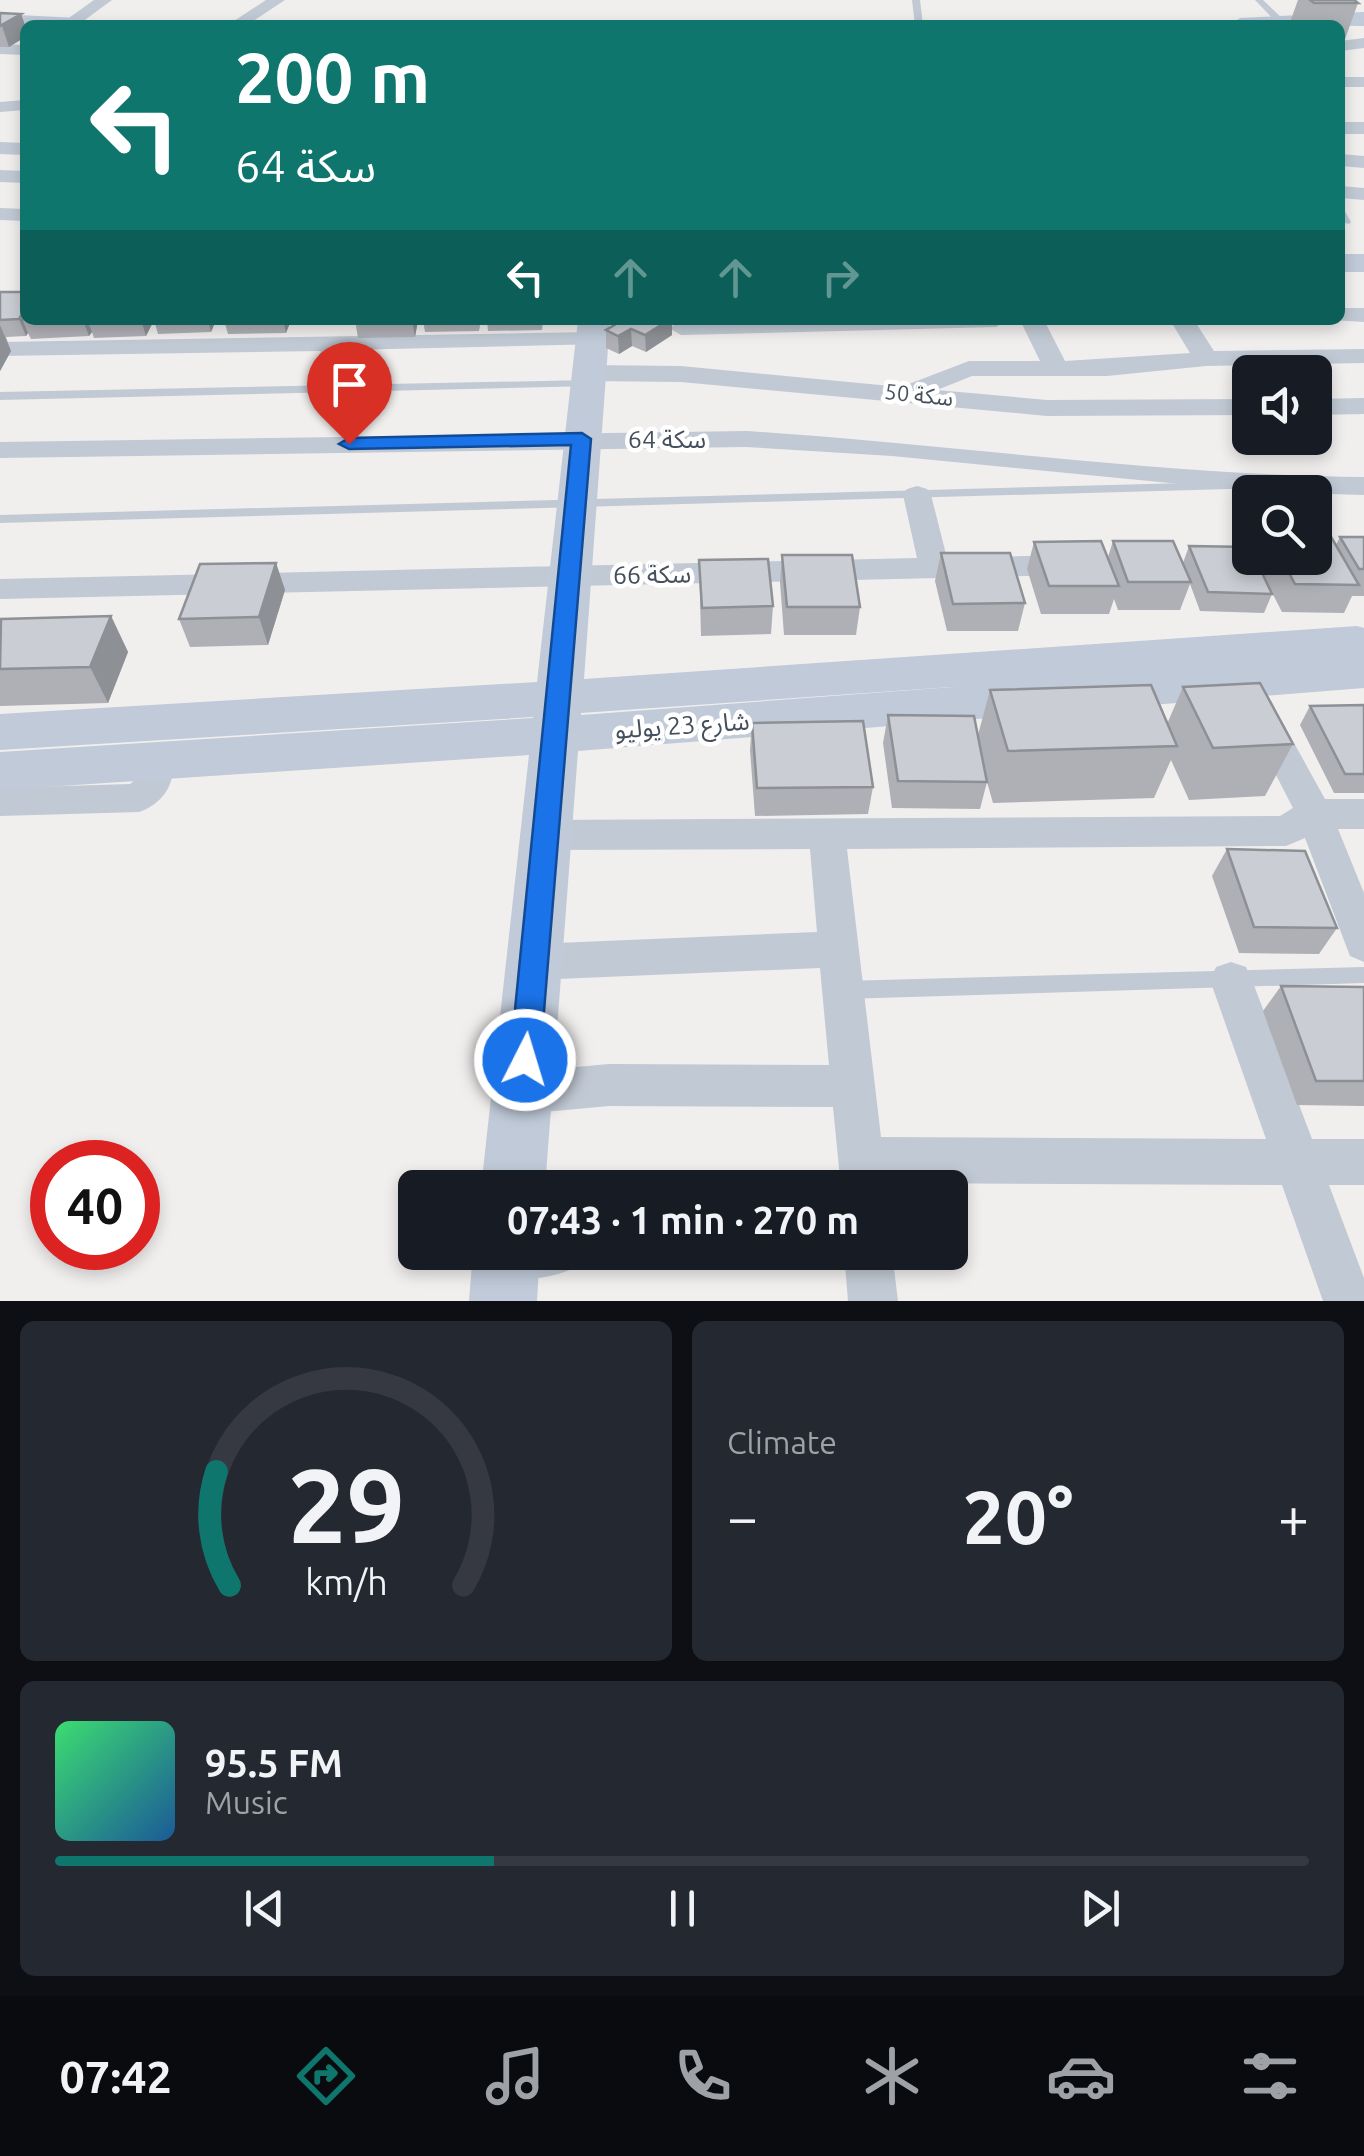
<!DOCTYPE html>
<meta charset="utf-8">
<style>
:root{--surface:#171b24;--page:#242831;--text:#f1f3f6;--muted:#9ea1a6;--line:#363941;--accent:#0f766e}
body{margin:0;font-family:Ubuntu,"Noto Sans Arabic",sans-serif;background:var(--page);color:var(--text);height:100vh;display:flex;flex-direction:column;font-size:38px;white-space:nowrap}
*{box-sizing:border-box;margin:0}
p{font-size:32px;color:var(--muted)}
.icon{flex:none;width:55px;height:55px;fill:none;stroke:currentColor;stroke-width:2;stroke-linecap:round;stroke-linejoin:round}
.map{position:relative;height:1301px;overflow:hidden}
.side{display:flex;flex-direction:column;gap:20px;padding:20px;background:#0d0f14;flex:1}
.side>*{flex:none}
.top-card{position:absolute;left:20px;top:20px;width:1325px;height:305px;border-radius:15px;box-shadow:0 5px 15px #0003;background:#0f766e;color:#fff;overflow:hidden}
.controls{position:absolute;left:1232px;top:355px;display:grid;gap:20px}
.controls a{display:grid;place-items:center;width:100px;height:100px;border-radius:15px;background:var(--surface);box-shadow:0 5px 15px #0003;font-size:50px}
.speed{position:absolute;left:30px;top:1140px;display:flex;gap:20px;font-size:50px;font-weight:700;text-align:center}
.speed>*{display:grid;place-content:center;width:130px;height:130px;border-radius:50%;background:var(--surface);box-shadow:0 5px 15px #0003;line-height:1}
.speed .limit{border:15px solid #d22;background:#fff;color:#111}
.pin{position:absolute;display:grid;place-items:center;width:85px;height:85px;color:#fff;margin:-102px -42px;border-radius:50% 50% 50% 0;rotate:-45deg;box-shadow:0 0 10px #0007}
.pin .icon{rotate:45deg}
.me{position:absolute;width:110px;margin:-55px;rotate:5deg;stroke-linejoin:round;filter:drop-shadow(0 0 8px #0008)}
.turn{display:flex;align-items:center;gap:35px;height:210px;padding:0 50px;font-size:45px}
.turn .icon{width:130px;height:130px;stroke-width:2.5}
.turn b{display:block;font-size:70px;line-height:85px}
.lanes{display:flex;align-items:center;height:95px;padding:0 50px;background:#0003;justify-content:center;gap:50px;direction:ltr}
.lanes .off{opacity:.35}
.big{font-size:75px;font-weight:700;line-height:1.1}
.side .tile{flex:1;display:flex;flex-direction:column;justify-content:center;gap:15px;min-width:0;padding:0 35px;border-radius:15px;background:var(--page)}
.side .dial{align-items:center;gap:0}
.dial svg{height:260px;overflow:visible;fill:none;stroke:var(--line);stroke-width:7;stroke-linecap:round;text-anchor:middle}
.dial text{fill:var(--text);stroke:none}
.song{display:flex;align-items:center;gap:30px}
.cover{width:120px;height:120px;border-radius:15px;background:linear-gradient(135deg,hsl(140 70% 55%),hsl(210 70% 35%))}
.played{height:10px;border-radius:5px;background:linear-gradient(90deg,var(--accent) 35%,var(--line) 35%)}
.keys{display:flex;justify-content:space-around;direction:ltr}
.heat{display:flex;justify-content:space-between;align-items:center;font-size:55px;direction:ltr}
.side .tiles{flex:1;display:grid;gap:20px;grid-template-columns:1fr 1fr}
.tile:last-child{grid-column:span 2}
.trip{position:absolute;left:398px;top:1170px;width:570px;height:100px;border-radius:15px;background:var(--surface);box-shadow:0 5px 15px #0003;font-weight:700;line-height:100px;text-align:center}
.tab-bar{display:flex;height:160px;justify-content:space-around;align-items:center;background:#090b0e;color:var(--muted)}
.tab-bar .icon{width:70px;height:70px}
.tab-bar .selected{color:var(--accent)}
.tab-bar b{font-size:45px;color:var(--text)}
.map>svg:first-child{display:block}
.lines{fill:none;stroke-linecap:round;stroke-linejoin:round}
.lane{fill:#c1c9d4;fill-rule:evenodd}
.street{fill:#c1c9d4;fill-rule:evenodd}
.secondary{fill:#c0cad8;fill-rule:evenodd}
.wall{fill:#aeb0b5}
.shaded-wall{fill:#8d9094}
.building{fill:#cacdd3;stroke:#8d9094;stroke-width:2.5}
.route{fill:#1a73e8;stroke:#114b97;stroke-width:2.5}
.labels{text-anchor:middle;dominant-baseline:central;stroke-width:9;stroke-linejoin:round;paint-order:stroke}
.far-street-label{font-size:22px;fill:#45505c;stroke:#fff}
.street-label{font-size:25px;fill:#45505c;stroke:#fff}
</style>
<div class="map">
<svg width="1364" height="1301" viewBox="0 0 1364 1301">
<rect width="100%" height="100%" fill="#f1eeee"/>
<g class="lines">
<!-- lane -->
<g class="lane">
<path d="M 912,0 L 920,0 L 923,25 L 915,25 Z"/>
<path d="M 1255,0 L 1263,0 L 1285,21 L 1285,25 L 1279,25 Z"/>
<path d="M 1340,207 L 1343,208 L 1351,222 L 1349,224 L 1341,222 Z"/>
<path d="M 588,380 L 592,382 L 592,386 L 0,400 L 0,392 Z"/>
<path d="M 1224,482 L 1230,486 L 1229,489 L 0,523 L 0,515 Z"/>
<path d="M 1364,967 L 1364,983 L 843,999 L 836,996 L 833,990 L 836,984 L 843,981 Z"/>
</g>
<!-- street -->
<g class="street">
<path d="M 94,0 L 112,0 L 78,25 L 59,25 Z"/>
<path d="M 266,0 L 285,0 L 247,25 L 228,25 Z"/>
<path d="M 1364,38 L 1364,48 L 1340,51 L 1340,41 Z"/>
<path d="M 0,44 L 25,45 L 25,55 L 0,54 Z"/>
<rect x="1340" y="77" width="24" height="10"/>
<path d="M 25,100 L 25,110 L 0,112 L 0,102 Z"/>
<rect x="1340" y="122" width="24" height="12"/>
<path d="M 0,142 L 25,143 L 25,155 L 0,154 Z"/>
<path d="M 1340,154 L 1364,156 L 1364,168 L 1340,166 Z"/>
<path d="M 0,170 L 25,171 L 25,183 L 0,182 Z"/>
<path d="M 1340,186 L 1364,188 L 1364,200 L 1340,198 Z"/>
<path d="M 0,208 L 25,209 L 25,221 L 0,220 Z"/>
<path d="M 1340,308 L 1364,308 L 1364,322 L 1332,320 L 1340,320 Z"/>
<path d="M 713,320 L 1008,320 L 996,327 L 681,335 L 669,328 L 681,321 Z"/>
<path d="M 1020,320 L 1044,320 L 1065,361 L 1190,353 L 1170,320 L 1194,320 L 1214,351 L 1364,349 L 1364,363 L 1206,366 L 1107,376 L 972,376 L 937,390 L 1047,400 L 1250,399 L 1250,415 L 1047,416 L 681,382 L 589,381 L 576,373 L 589,365 L 681,366 L 901,387 L 969,361 L 1040,361 Z"/>
<path d="M 592,332 L 604,339 L 601,344 L 346,350 L 334,389 L 321,397 L 308,389 L 321,351 L 0,356 L 0,342 Z"/>
<path d="M 1364,398 L 1364,414 L 1315,415 L 1315,399 Z"/>
<path d="M 746,431 C 952,444 1158,475 1364,477 L 1364,495 L 1262,492 L 892,456 L 746,447 L 0,458 L 0,442 Z"/>
<path d="M 917,486 L 927,489 L 931,495 L 947,558 L 1070,555 L 1081,558 L 1085,565 L 1081,572 L 1070,575 L 0,599 L 0,579 L 917,558 L 903,495 L 907,489 Z"/>
<path d="M 1266,710 L 1278,714 L 1325,799 L 1364,799 L 1364,829 L 1338,829 L 1364,893 L 1364,962 L 1350,956 L 1305,838 L 1286,846 L 847,849 L 881,1137 L 1266,1139 L 1210,980 L 1216,967 L 1231,962 L 1246,967 L 1252,980 L 1312,1139 L 1364,1139 L 1364,1185 L 1329,1185 L 1364,1278 L 1364,1301 L 1323,1301 L 1282,1185 L 887,1183 L 887,1188 L 841,1188 L 833,1107 L 609,1106 L 522,1114 L 506,1108 L 500,1093 L 506,1078 L 522,1072 L 609,1064 L 829,1065 L 820,968 L 534,980 L 520,975 L 514,962 L 520,949 L 534,944 L 817,932 L 810,849 L 546,850 L 533,846 L 527,835 L 533,824 L 546,820 L 1280,816 L 1293,808 L 1249,723 L 1254,714 Z"/>
<path d="M 155,748 L 168,752 C 181,778 164,804 139,812 L 0,816 L 0,788 L 130,784 L 136,779 L 142,752 Z"/>
<path d="M 484,1252 L 579,1252 L 572,1269 C 546,1280 516,1283 490,1272 Z"/>
<path d="M 844,1252 L 892,1252 L 898,1301 L 848,1301 Z"/>
</g>
<!-- secondary -->
<g class="secondary">
<path d="M 1364,12 L 1364,26 L 1229,25 L 1240,18 Z"/>
<path d="M 0,14 L 76,18 L 87,25 L 0,28 Z"/>
<rect x="1340" y="254" width="24" height="18"/>
<path d="M 578,320 L 610,320 L 584,679 L 1357,626 L 1364,628 L 1364,688 L 578,751 L 545,1188 L 481,1188 L 529,755 L 0,790 L 0,752 L 533,718 L 533,717 L 0,750 L 0,714 L 537,682 ZM 966,686 L 581,715 L 581,713 Z"/>
<path d="M 473,1252 L 540,1252 L 537,1301 L 469,1301 Z"/>
</g>
</g>
<!-- wall -->
<g class="wall">
<path d="M 1298,0 L 1354,0 L 1358,3 L 1344,42 L 1340,42 L 1340,25 L 1289,25 Z"/>
<path d="M 0,13 L 21,14 L 25,25 L 25,37 L 9,47 L 0,47 Z"/>
<path d="M 0,292 L 25,320 L 154,320 L 146,336 L 94,338 L 92,332 L 89,336 L 31,339 L 28,333 L 26,336 L 6,337 L 11,351 L 0,371 Z"/>
<path d="M 154,320 L 216,320 L 211,332 L 158,334 Z"/>
<path d="M 224,320 L 291,320 L 286,333 L 228,334 Z"/>
<path d="M 355,320 L 418,320 L 415,337 L 358,338 Z"/>
<path d="M 423,320 L 481,320 L 479,331 L 425,332 Z"/>
<path d="M 487,320 L 543,320 L 542,330 L 488,331 Z"/>
<path d="M 623,320 L 672,335 L 646,352 L 632,346 L 619,354 L 606,348 L 606,330 Z"/>
<path d="M 1340,537 L 1364,537 L 1364,596 L 1352,596 L 1344,613 L 1282,612 L 1267,583 L 1272,594 L 1264,613 L 1200,611 L 1190,584 L 1180,610 L 1118,610 L 1114,599 L 1109,614 L 1041,614 L 1027,569 L 1034,542 L 1108,557 L 1113,541 L 1183,563 L 1189,546 L 1257,562 L 1259,558 L 1315,558 L 1336,545 Z"/>
<path d="M 941,553 L 1025,603 L 1018,631 L 947,631 L 935,581 Z"/>
<path d="M 782,555 L 860,607 L 856,635 L 784,635 L 780,582 Z"/>
<path d="M 699,560 L 773,606 L 771,634 L 701,636 Z"/>
<path d="M 276,563 L 285,590 L 268,645 L 190,647 L 179,619 Z"/>
<path d="M 111,616 L 128,652 L 108,703 L 0,706 L 0,621 Z"/>
<path d="M 1183,687 L 1293,744 L 1265,796 L 1189,800 L 1171,760 L 1154,798 L 993,803 L 987,782 L 980,809 L 892,808 L 883,743 L 888,715 L 978,735 L 990,690 L 1167,724 Z"/>
<path d="M 1364,705 L 1364,793 L 1334,793 L 1300,725 L 1310,706 Z"/>
<path d="M 752,723 L 873,787 L 868,814 L 755,816 L 750,750 Z"/>
<path d="M 1227,849 L 1337,928 L 1319,954 L 1239,953 L 1212,876 Z"/>
<path d="M 1281,986 L 1364,987 L 1364,1106 L 1297,1105 L 1263,1011 Z"/>
</g>
<!-- shaded-wall -->
<g class="shaded-wall">
<path d="M 21,14 L 25,25 L 25,37 L 9,47 L 2,26 Z"/>
<path d="M 25,309 L 25,320 L 23,321 L 28,333 L 26,336 L 19,319 Z"/>
<path d="M 83,320 L 90,320 L 87,320 L 92,332 L 89,336 Z"/>
<path d="M 141,320 L 154,320 L 146,336 Z"/>
<path d="M 208,320 L 216,320 L 211,332 Z"/>
<path d="M 283,320 L 291,320 L 286,333 Z"/>
<path d="M 412,320 L 418,320 L 415,337 Z"/>
<path d="M 669,320 L 672,320 L 672,335 L 646,352 L 645,335 Z"/>
<path d="M 0,325 L 11,351 L 0,371 Z"/>
<path d="M 631,329 L 632,346 L 619,354 L 618,336 Z"/>
<path d="M 276,563 L 285,590 L 268,645 L 259,617 Z"/>
<path d="M 111,616 L 128,652 L 108,703 L 90,667 Z"/>
</g>
<!-- building -->
<g class="building">
<path d="M 1310,0 L 1354,0 L 1358,3 L 1314,3 Z"/>
<path d="M 0,13 L 21,14 L 0,26 Z"/>
<path d="M 528,23 L 564,23 L 564,25 L 527,25 Z"/>
<path d="M 611,23 L 687,24 L 610,25 Z"/>
<path d="M 0,292 L 25,292 L 25,309 L 19,319 L 0,320 Z"/>
<path d="M 623,320 L 669,320 L 645,335 L 631,329 L 618,336 L 606,330 Z"/>
<path d="M 1315,535 L 1330,535 L 1359,585 L 1295,584 L 1281,558 L 1315,558 Z"/>
<path d="M 1340,537 L 1364,537 L 1364,569 L 1359,569 Z"/>
<path d="M 1101,541 L 1119,586 L 1049,586 L 1034,542 Z"/>
<path d="M 1113,541 L 1173,541 L 1191,582 L 1128,582 Z"/>
<path d="M 1189,546 L 1250,547 L 1250,558 L 1255,558 L 1272,594 L 1208,592 Z"/>
<path d="M 941,553 L 1010,553 L 1025,603 L 953,604 Z"/>
<path d="M 782,555 L 852,555 L 860,607 L 787,607 Z"/>
<path d="M 768,559 L 773,606 L 702,608 L 699,560 Z"/>
<path d="M 276,563 L 259,617 L 179,619 L 200,564 Z"/>
<path d="M 111,616 L 90,667 L 0,669 L 1,619 Z"/>
<path d="M 1260,683 L 1293,744 L 1213,748 L 1183,687 Z"/>
<path d="M 1151,685 L 1177,746 L 1008,751 L 990,690 Z"/>
<path d="M 1364,705 L 1364,774 L 1345,774 L 1310,706 Z"/>
<path d="M 888,715 L 974,716 L 987,782 L 898,781 Z"/>
<path d="M 863,721 L 873,787 L 757,788 L 752,723 Z"/>
<path d="M 1227,849 L 1305,851 L 1337,928 L 1254,927 Z"/>
<path d="M 1281,986 L 1364,987 L 1364,1081 L 1316,1081 Z"/>
</g>
<!-- route -->
<path class="route" d="M 582,433 L 591,439 L 540,1060 L 536,1070 L 525,1074 L 515,1070 L 510,1060 L 571,445 L 349,449 L 339,444 L 349,438 Z"/>
<g class="labels">
<!-- far-street labels -->
<g class="far-street-label">
<text transform="translate(919 394) rotate(6)">سكة 50</text>
</g>
<!-- street labels -->
<g class="street-label">
<text x="667" y="439">سكة 64</text>
<text transform="translate(652 574) rotate(-1)">سكة 66</text>
<text transform="translate(682 725) rotate(-4)">شارع 23 يوليو</text>
</g>
</g>
</svg>
<div class="controls">
<a><svg class="icon" aria-label="sound" viewBox="0 0 24 24"><path d="M4 9h4l5-4v14l-5-4H4zM17 9q2 3 0 6"/></svg></a>
<a><svg class="icon" aria-label="search" viewBox="0 0 24 24"><circle cx="10" cy="10" r="6"/><path d="M15 15l6 6"/></svg></a>
</div>
<div class="speed"><div class="limit">40</div></div>
<div class="pin" style="left:349px;top:444px;background:#d93025"><svg class="icon" aria-label="arrive" viewBox="0 0 24 24"><path d="M6 21V4h12l-3 4 3 4H6"/></svg></div>
<svg class="me" style="left:525px;top:1060px" viewBox="-20 -20 40 40"><circle r="17" fill="#1a73e8" stroke="#fff" stroke-width="3"/><path d="M0-11L8 9 0 5-8 9z" fill="#fff"/></svg>
<div class="trip">07:43 · 1 min · 270 m</div>
<div class="top-card">
<div class="turn"><svg class="icon" aria-label="left" viewBox="0 0 24 24"><path d="M17 20v-9H6M10 6l-5 5 5 5"/></svg><div><b>200 m</b>سكة 64</div></div>
<div class="lanes"><svg class="icon" aria-label="left" viewBox="0 0 24 24"><path d="M17 20v-9H6M10 6l-5 5 5 5"/></svg><svg class="icon off" aria-label="ahead" viewBox="0 0 24 24"><path d="M12 20V5M6 11l6-6 6 6"/></svg><svg class="icon off" aria-label="ahead" viewBox="0 0 24 24"><path d="M12 20V5M6 11l6-6 6 6"/></svg><svg class="icon off" aria-label="right" viewBox="0 0 24 24"><path d="M7 20v-9h11M14 6l5 5-5 5"/></svg></div>
</div>
</div>
<section class="side">
<div class="tiles">
<div class="tile dial"><svg viewBox="0 0 100 80">
<path d="M14 69A42 42 0 1 1 86 69"/>
<path d="M14 69A42 42 0 0 1 10 34" stroke="#0f766e"/>
<text x="50" y="56" font-size="32" font-weight="700">29</text>
<text x="50" y="72" font-size="11">km/h</text>
</svg></div>
<div class="tile"><p>Climate</p>
<div class="heat"><a>−</a><b class="big">20°</b><a>+</a></div>
</div>
<div class="tile">
<div class="song"><i class="cover"></i><div><b>95.5 FM</b><p>Music</p></div></div>
<div class="played"></div>
<div class="keys"><svg class="icon" aria-label="previous" viewBox="0 0 24 24"><path d="M18 5L8 12l10 7zM5 5v14"/></svg><svg class="icon" aria-label="pause" viewBox="0 0 24 24"><path d="M8 5v14M16 5v14"/></svg><svg class="icon" aria-label="next" viewBox="0 0 24 24"><path d="M6 5l10 7-10 7zM19 5v14"/></svg></div>
</div>
</div>
</section>
<nav class="tab-bar">
<b>07:42</b>
<svg class="icon selected" aria-label="directions" viewBox="0 0 24 24"><path d="M12 3l9 9-9 9-9-9zM9 14v-3h6M13 9l2 2-2 2"/></svg>
<svg class="icon" aria-label="music" viewBox="0 0 24 24"><path d="M9 18V5l10-2v13"/><circle cx="6" cy="18" r="3"/><circle cx="16" cy="16" r="3"/></svg>
<svg class="icon" aria-label="phone" viewBox="0 0 24 24"><path d="M5 4h4l2 5-3 2q2 4 5 5l2-3 5 2v4C11 20 4 13 5 4z"/></svg>
<svg class="icon" aria-label="climate" viewBox="0 0 24 24"><path d="M12 3v18M4 7l16 10M4 17L20 7"/></svg>
<svg class="icon" aria-label="car" viewBox="0 0 24 24"><path d="M5 17H2v-5l4-1 3-4h7l3 4 3 1v5h-3M9 17h6M6 11h13"/><circle cx="7" cy="17" r="2"/><circle cx="17" cy="17" r="2"/></svg>
<svg class="icon" aria-label="filters" viewBox="0 0 24 24"><path d="M4 7h16M4 17h16"/><circle cx="9" cy="7" r="2"/><circle cx="15" cy="17" r="2"/></svg>
</nav>
